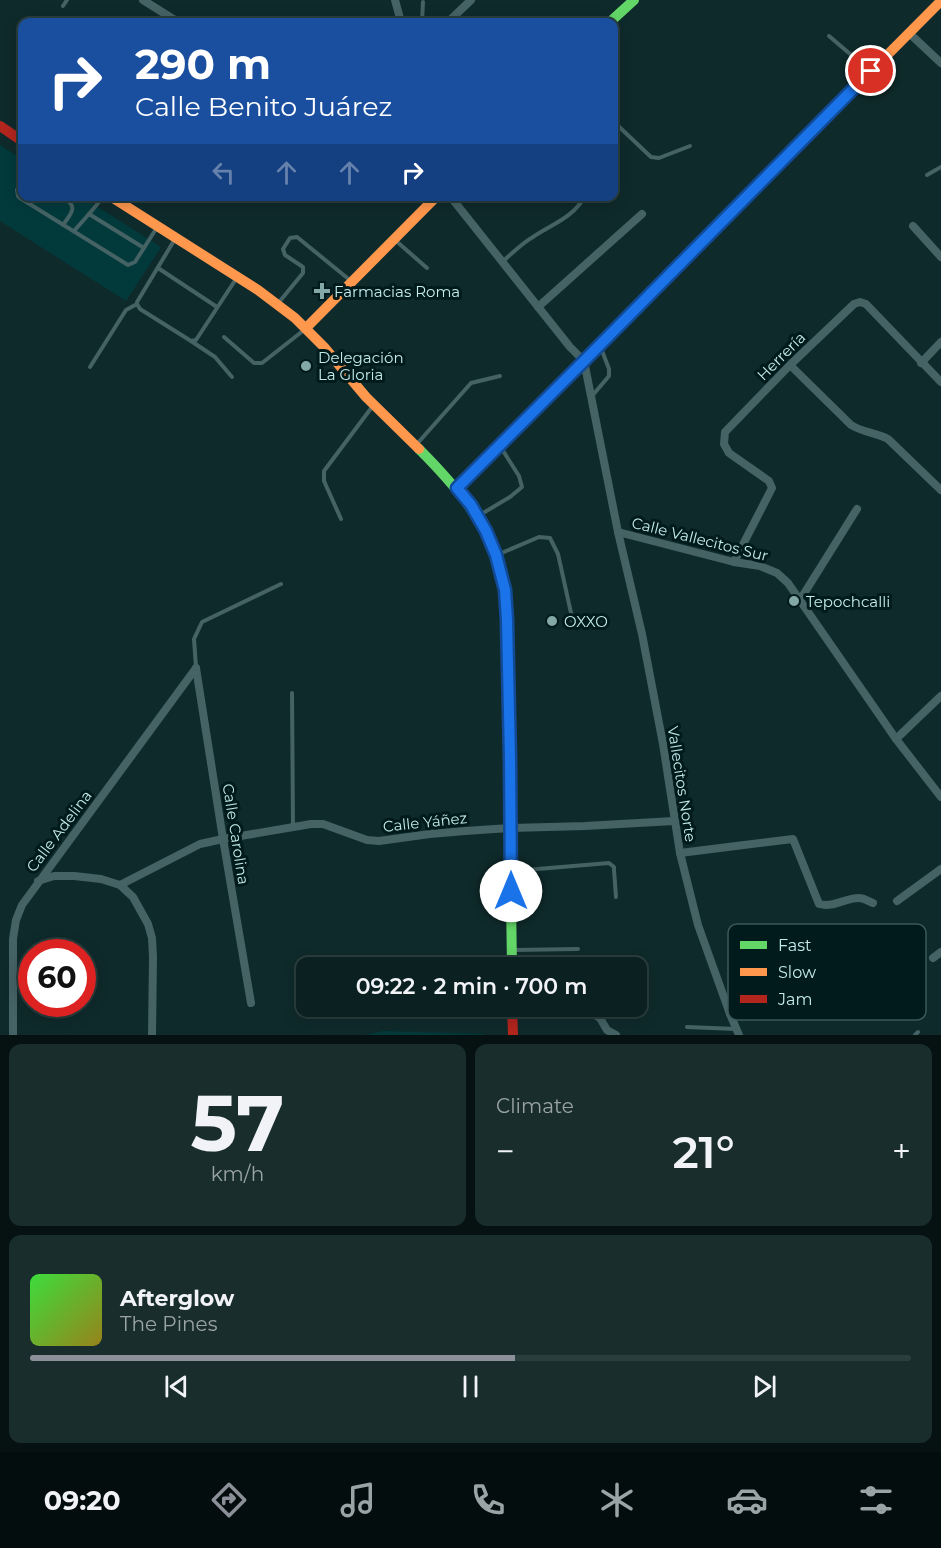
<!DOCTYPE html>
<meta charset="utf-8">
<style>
:root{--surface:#0b2020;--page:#192d2d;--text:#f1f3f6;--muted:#9aa3a5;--line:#2b3e3e;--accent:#8c9099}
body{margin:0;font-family:Montserrat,sans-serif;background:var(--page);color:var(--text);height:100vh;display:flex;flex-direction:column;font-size:22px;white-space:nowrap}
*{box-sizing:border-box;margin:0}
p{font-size:20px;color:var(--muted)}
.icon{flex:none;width:33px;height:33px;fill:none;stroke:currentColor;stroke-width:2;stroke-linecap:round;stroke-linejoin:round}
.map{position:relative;height:1035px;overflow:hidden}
.drawer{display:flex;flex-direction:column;gap:9px;padding:9px;background:#061212;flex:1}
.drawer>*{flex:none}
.guide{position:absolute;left:18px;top:18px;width:600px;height:183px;border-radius:12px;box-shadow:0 3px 15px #0003,0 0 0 2px var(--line);background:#1a4fa0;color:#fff;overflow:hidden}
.speed{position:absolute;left:18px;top:939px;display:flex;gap:12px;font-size:30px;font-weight:700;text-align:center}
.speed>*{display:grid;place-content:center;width:78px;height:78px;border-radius:50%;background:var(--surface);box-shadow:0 3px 15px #0003,0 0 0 2px var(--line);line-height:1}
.speed .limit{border:9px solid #d22;background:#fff;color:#111}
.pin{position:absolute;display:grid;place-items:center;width:51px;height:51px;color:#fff;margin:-26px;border:3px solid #fff;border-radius:50%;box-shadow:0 2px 6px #0007}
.me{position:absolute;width:66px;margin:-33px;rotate:0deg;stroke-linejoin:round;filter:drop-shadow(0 0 4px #0008)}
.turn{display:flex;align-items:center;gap:21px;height:126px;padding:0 18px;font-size:27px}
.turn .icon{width:78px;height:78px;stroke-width:2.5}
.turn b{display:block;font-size:42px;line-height:51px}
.lanes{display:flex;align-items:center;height:57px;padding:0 18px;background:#0003;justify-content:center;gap:30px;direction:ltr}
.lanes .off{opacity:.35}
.big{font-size:45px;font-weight:600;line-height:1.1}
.drawer .widget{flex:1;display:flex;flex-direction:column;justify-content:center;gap:9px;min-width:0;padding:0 21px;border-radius:12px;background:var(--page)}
.drawer .dial{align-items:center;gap:0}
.dial b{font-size:78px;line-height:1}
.song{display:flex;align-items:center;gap:18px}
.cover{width:72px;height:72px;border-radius:9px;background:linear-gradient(135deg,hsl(120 70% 55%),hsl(50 70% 35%))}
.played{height:6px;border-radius:3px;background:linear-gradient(90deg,var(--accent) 55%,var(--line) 55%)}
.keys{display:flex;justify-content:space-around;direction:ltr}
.heat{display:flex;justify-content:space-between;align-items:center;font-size:33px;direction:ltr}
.drawer .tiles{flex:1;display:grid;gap:9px;grid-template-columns:1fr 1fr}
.widget:last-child{grid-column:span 2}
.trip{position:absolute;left:296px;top:957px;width:351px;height:60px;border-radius:12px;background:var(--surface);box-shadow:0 3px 15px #0003,0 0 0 2px var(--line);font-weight:600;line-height:60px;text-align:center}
.tab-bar{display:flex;height:96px;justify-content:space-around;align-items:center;background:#040d0d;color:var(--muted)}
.tab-bar .icon{width:42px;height:42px}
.tab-bar .current{color:var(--accent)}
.tab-bar b{font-size:27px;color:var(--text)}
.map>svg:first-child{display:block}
.built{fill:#023a3c}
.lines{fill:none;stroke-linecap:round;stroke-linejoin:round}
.lane{stroke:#456264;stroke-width:4}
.street{stroke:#456264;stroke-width:8}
.fast{stroke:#63d668;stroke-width:10}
.slow{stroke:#ff974d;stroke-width:10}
.jam{stroke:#b3261e;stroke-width:10}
.route-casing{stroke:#114b97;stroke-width:15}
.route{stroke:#1a73e8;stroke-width:10}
.poi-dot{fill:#84a7a8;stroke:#011a1b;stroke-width:2}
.labels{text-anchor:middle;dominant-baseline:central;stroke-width:6;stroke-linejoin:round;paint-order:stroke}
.poi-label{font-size:15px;fill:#c3ebec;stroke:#011a1b;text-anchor:start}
.street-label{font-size:15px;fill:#c3ebec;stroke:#011a1b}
.key{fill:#011a1b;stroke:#3b595a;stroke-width:1.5}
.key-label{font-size:16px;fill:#c3ebec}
</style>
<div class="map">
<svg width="941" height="1035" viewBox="0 0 941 1035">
<rect width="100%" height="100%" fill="#0f2a2b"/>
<!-- built -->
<g class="built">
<path d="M 0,145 L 22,159 L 22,196 L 82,197 L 161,247 L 126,301 L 0,221 Z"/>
<path d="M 383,1031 L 483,1034 L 483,1035 L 366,1035 Z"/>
</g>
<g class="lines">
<!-- lane -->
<g class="lane">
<path d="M 63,6 L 67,0"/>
<path d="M 422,22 L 423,2"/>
<path d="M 829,36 L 870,71"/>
<path d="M 614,122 L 651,157 L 659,158 L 690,146"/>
<path d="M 927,175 L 941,167"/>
<path d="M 22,181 L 17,190 L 18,196 L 20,198 L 128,265 L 135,262 L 156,229"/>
<path d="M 62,196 C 79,207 72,212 63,225"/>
<path d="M 89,214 L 104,196"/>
<path d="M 74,231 L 89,214 L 144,248"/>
<path d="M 175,239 L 137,302 L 137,304 L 140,309 L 191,341 L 196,340 L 236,279"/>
<path d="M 395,240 L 427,268"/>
<path d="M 503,261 C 513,253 522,243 533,237 C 552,224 573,218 585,196"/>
<path d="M 158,268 L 217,307"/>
<path d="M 280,301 L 303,273 L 303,267 L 285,255 L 283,249 L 290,238 L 297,237 L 351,281"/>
<path d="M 224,337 L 254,363 L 262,363 L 304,330"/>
<path d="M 191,341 L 215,357 L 232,377"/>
<path d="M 90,367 L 126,310 L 137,304"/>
<path d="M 592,396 L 609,376 L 609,369 L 601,348"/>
<path d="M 416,445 L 471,383 L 500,376"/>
<path d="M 478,516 L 510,497 L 522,487 L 519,476 L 500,446"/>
<path d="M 341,519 L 324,481 L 324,471 L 372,407"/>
<path d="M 497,555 L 539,537 L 550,538 L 558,554 L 573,622"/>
<path d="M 196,667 L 194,639 L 202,622 L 281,584"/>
<path d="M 292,693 L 293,826"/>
<path d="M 514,871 L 609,863 L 614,867 L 614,870 L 616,897"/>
<path d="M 515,950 L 578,949"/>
<path d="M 687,1027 L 736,1029"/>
<path d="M 915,1035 L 918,1032"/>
</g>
<!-- street -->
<g class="street">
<path d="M 143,0 L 178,22"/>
<path d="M 395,0 L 401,22"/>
<path d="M 448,22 L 471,0"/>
<path d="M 909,33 L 941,63"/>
<path d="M 450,196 L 570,347 L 584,361 L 618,532 L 642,634 L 663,744 L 680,853 L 698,925 L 730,1014 L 739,1035"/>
<path d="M 913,226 L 941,257"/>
<path d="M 538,307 L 642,214"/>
<path d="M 921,363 L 941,342"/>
<path d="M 790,365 L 851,425 C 862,432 876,433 888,439 L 941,490"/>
<path d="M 618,532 L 734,562 L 760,566 L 777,573 L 788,583 L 896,739 L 941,797"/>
<path d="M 734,562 L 772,488 L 769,481 L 729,453 L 724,444 L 725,432 L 790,365 L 854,304 L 860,302 L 866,304 L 941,382"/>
<path d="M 800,600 L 857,509"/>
<path d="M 196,668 L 223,839 L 251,1003"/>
<path d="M 896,739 L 941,696"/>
<path d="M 680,853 L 793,839 L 819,904 C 834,908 844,898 859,898 C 864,898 868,901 873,903"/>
<path d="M 38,881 L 54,876 L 74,876 L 101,879 L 120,885 L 133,897 L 148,924 L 152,938 L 153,957 L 152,1035"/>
<path d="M 120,885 L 200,844 L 223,839 L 311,824 L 323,824 L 367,840 L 379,841 L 430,834 L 465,831 L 511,828 L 585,826 L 674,821"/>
<path d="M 897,901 L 941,869"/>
<path d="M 933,958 L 941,952"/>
<path d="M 513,1014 L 590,1012 L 600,1018 L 607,1030 L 616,1035"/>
<path d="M 730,1014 L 892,950"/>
<path d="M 13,1035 L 13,939 L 16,920 L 22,905 L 196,668"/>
</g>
<!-- fast -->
<g class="fast">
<path d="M 610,22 L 634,0"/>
<path d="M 419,449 C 457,487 493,529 504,583 C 506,595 506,607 507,620 L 512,968"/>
<path d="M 457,488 L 748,195"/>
</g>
<!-- slow -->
<g class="slow">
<path d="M 748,195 L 941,1"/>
<path d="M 110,196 L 258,290 L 295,318 L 324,347 L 366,397 L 419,449"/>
<path d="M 306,328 L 437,196"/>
</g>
<!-- jam -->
<g class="jam">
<path d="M 0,126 L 22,141"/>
<path d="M 512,1006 L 513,1035"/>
</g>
</g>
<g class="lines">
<!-- route casing -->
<g class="route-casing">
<path id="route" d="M 511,891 L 510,759 L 507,620 L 505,590 L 496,555 L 486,531 L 471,505 L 457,488 L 584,361 L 871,71"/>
</g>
<!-- route -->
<use href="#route" class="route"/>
</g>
<!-- markers -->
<g class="poi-dot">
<path d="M319 282h6v6h6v6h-6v6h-6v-6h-6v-6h6z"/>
<circle cx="306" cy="366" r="6"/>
<circle cx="794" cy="601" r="6"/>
<circle cx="552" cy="621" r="6"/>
</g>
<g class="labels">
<!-- poi labels -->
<g class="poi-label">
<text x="334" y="291">Farmacias Roma</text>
<text x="318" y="357">Delegación<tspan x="318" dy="17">La Gloria</tspan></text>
<text x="806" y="601">Tepochcalli</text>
<text x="564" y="621">OXXO</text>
</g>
<!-- street labels -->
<g class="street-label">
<text transform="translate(781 356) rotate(-45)">Herrería</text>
<text transform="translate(700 539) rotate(14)">Calle Vallecitos Sur</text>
<text transform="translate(682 784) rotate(81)">Vallecitos Norte</text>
<text transform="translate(425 822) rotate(-6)">Calle Yáñez</text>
<text transform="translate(59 831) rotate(-53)">Calle Adelina</text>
<text transform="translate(236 834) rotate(81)">Calle Carolina</text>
</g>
</g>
<!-- legend -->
<rect x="728" y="924" width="198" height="96" rx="9" class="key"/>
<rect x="740" y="941" width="27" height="8" fill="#63d668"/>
<rect x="740" y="968" width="27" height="8" fill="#ff974d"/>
<rect x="740" y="995" width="27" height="8" fill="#b3261e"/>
<g class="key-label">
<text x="778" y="951">Fast</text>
<text x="778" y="978">Slow</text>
<text x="778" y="1005">Jam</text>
</g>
</svg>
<div class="speed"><div class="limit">60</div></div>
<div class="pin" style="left:871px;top:71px;background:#d93025"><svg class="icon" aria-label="arrive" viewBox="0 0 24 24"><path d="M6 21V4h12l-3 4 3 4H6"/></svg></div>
<svg class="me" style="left:511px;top:891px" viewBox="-20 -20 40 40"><circle r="19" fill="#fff"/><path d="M0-13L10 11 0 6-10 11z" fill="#1a73e8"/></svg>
<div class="trip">09:22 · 2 min · 700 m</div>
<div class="guide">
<div class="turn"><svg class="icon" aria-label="right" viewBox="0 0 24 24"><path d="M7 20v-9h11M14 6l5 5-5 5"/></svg><div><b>290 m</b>Calle Benito Juárez</div></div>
<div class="lanes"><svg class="icon off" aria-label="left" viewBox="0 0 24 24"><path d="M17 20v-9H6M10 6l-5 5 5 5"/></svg><svg class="icon off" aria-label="ahead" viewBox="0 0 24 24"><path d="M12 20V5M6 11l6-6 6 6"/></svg><svg class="icon off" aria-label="ahead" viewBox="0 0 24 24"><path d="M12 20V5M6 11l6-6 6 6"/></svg><svg class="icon" aria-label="right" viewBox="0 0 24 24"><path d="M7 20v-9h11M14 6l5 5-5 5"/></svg></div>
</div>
</div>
<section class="drawer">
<div class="tiles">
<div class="widget dial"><b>57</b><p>km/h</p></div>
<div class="widget"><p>Climate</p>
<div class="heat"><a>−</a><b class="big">21°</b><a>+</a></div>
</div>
<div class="widget">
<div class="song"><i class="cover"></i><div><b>Afterglow</b><p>The Pines</p></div></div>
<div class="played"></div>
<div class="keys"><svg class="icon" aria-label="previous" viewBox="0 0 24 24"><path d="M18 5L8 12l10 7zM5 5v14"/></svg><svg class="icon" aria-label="pause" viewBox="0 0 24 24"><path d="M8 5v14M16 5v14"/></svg><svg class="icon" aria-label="next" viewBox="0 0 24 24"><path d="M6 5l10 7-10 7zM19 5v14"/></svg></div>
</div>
</div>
</section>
<nav class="tab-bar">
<b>09:20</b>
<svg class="icon current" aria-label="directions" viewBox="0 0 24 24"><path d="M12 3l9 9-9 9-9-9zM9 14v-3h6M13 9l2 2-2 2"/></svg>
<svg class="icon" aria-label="music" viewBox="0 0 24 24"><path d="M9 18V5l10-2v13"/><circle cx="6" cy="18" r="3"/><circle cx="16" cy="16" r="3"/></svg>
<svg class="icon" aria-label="phone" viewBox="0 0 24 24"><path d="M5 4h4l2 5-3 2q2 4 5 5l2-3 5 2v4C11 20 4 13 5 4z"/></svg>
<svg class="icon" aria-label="climate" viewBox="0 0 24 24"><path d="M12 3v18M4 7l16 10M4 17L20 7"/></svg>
<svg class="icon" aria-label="car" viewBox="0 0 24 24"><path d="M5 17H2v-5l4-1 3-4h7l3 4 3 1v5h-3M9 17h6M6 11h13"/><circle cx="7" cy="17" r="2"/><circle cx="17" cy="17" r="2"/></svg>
<svg class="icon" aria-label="filters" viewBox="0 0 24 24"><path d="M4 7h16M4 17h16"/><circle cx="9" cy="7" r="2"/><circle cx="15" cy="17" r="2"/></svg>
</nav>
